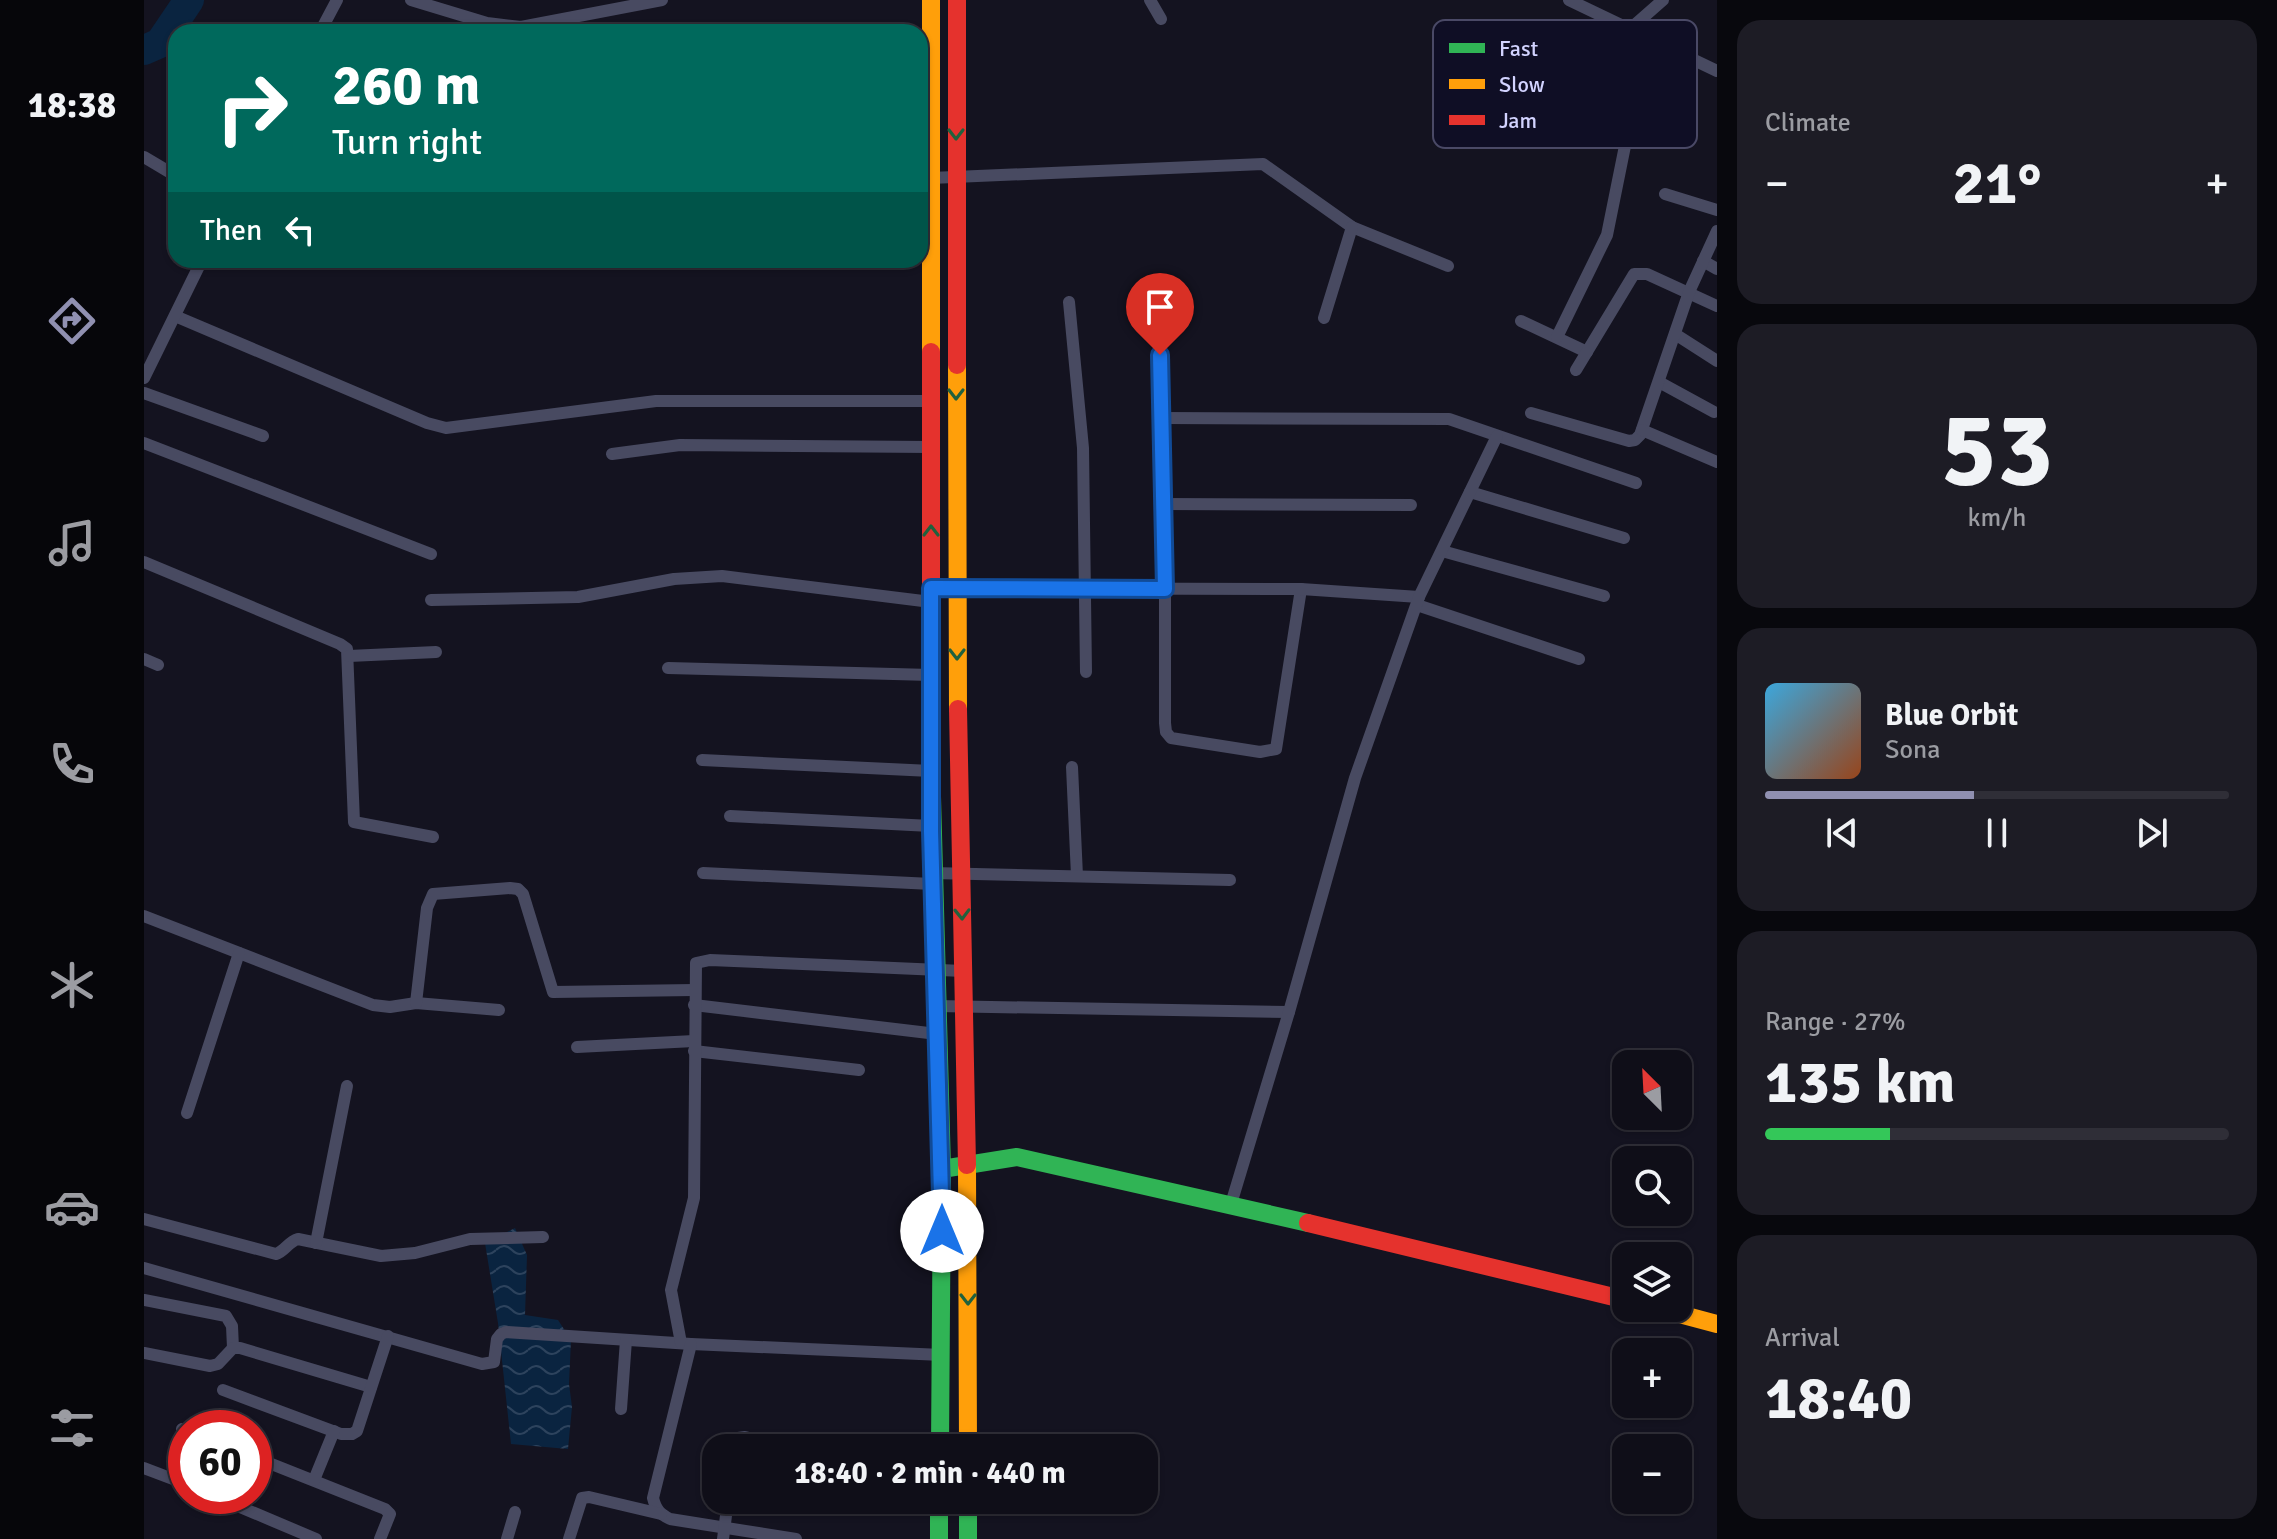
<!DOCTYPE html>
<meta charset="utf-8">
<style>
:root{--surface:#0f0e18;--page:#1d1c25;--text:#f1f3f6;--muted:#9b9ca2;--line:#2f2e37;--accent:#9090b1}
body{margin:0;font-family:Signika,sans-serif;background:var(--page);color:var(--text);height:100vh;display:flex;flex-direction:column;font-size:30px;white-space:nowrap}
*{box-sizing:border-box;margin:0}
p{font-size:26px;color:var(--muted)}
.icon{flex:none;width:44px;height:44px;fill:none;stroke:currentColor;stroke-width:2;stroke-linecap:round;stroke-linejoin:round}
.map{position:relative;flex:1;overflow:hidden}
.sheet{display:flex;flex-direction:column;gap:20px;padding:20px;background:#08080d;width:560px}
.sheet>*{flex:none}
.top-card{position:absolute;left:24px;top:24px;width:760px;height:244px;border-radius:24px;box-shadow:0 2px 6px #0004,0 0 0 2px var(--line);background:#00695c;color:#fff;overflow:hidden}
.needle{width:52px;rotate:336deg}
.buttons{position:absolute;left:1468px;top:1050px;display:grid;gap:16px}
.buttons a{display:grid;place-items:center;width:80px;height:80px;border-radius:16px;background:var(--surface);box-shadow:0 2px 6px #0004,0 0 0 2px var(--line);font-size:40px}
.speed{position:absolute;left:24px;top:1410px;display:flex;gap:16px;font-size:40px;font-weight:700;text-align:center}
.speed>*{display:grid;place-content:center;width:104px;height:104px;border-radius:50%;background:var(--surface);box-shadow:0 2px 6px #0004,0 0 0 2px var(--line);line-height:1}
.speed .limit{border:12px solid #d22;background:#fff;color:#111}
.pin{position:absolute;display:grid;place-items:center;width:68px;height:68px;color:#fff;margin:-82px -34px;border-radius:50% 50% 50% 0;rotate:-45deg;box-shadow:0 0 8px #0007}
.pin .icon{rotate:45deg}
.me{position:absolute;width:88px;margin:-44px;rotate:0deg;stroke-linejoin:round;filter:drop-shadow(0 0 6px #0008)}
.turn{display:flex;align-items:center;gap:28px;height:168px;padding:0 32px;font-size:36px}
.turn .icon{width:104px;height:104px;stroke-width:2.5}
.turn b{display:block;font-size:56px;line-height:68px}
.then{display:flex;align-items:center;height:76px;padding:0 32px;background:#0003;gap:16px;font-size:30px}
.big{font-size:60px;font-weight:800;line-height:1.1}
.sheet .tile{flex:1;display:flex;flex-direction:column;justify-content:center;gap:12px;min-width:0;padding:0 28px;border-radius:24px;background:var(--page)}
.sheet .dial{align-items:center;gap:0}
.dial b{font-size:104px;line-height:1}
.song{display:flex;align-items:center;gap:24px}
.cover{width:96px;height:96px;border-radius:12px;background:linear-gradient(135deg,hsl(200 70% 55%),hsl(20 70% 35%))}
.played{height:8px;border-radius:4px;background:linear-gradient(90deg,var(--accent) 45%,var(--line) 45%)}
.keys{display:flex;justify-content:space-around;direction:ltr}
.heat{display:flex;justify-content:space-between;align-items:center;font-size:44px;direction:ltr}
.charge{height:12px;border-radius:6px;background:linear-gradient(90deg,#34c759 27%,var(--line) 0)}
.trip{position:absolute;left:558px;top:1434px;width:456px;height:80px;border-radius:24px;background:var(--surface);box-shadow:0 2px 6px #0004,0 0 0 2px var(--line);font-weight:800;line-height:80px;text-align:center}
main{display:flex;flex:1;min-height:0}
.menu{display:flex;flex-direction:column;width:144px;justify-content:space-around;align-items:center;background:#06060a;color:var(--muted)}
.menu .icon{width:56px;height:56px}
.menu .active{color:var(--accent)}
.menu b{font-size:36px;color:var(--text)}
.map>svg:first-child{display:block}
.water{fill:url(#water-waves)}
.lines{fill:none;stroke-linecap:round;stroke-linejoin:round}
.river{stroke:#0a2440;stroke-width:30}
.street{stroke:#484a61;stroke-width:12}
.fast{stroke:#30b455;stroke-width:18}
.slow{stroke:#ff9f0a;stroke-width:18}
.jam{stroke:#e5322d;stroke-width:18}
.oneway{stroke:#20613d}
.route-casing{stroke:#114b97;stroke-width:20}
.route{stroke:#1a73e8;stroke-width:14}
.key{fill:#0f0e25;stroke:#4a4966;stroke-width:2}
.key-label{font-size:22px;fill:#d2d3ff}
</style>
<main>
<nav class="menu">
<b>18:38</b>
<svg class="icon active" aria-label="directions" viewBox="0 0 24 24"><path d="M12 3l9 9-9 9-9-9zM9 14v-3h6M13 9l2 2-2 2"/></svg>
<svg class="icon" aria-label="music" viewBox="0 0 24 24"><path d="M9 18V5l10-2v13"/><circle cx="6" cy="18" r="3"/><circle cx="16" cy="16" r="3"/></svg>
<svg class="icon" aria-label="phone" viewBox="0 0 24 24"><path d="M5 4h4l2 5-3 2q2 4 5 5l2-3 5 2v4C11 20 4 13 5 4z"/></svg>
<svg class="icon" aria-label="climate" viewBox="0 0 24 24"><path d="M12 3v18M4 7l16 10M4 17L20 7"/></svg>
<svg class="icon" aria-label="car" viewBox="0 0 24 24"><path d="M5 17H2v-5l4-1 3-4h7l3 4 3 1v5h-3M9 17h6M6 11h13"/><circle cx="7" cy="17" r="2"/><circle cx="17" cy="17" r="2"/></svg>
<svg class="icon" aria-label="filters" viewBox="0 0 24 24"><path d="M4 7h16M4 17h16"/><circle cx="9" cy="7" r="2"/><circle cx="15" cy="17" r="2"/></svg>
</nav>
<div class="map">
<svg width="1573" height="1539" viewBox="0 0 1573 1539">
<defs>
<pattern id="water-waves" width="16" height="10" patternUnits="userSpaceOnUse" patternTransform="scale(2)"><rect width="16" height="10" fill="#0a2440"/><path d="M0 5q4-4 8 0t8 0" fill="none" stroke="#2d435d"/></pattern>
</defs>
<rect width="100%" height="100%" fill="#141320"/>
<!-- water -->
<path class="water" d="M 371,1228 L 383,1255 L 381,1315 L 414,1320 L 427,1340 L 425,1384 L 428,1407 L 424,1449 L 367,1444 L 354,1323 L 341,1243 Z"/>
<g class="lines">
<!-- river -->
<path class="river" d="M 0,50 L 16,43 L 45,0"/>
<!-- street -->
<g class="street">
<path d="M 267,0 L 343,23 L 377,27 L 518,0"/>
<path d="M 1006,0 L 1017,19"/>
<path d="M 1425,0 L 1573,71"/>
<path d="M 1486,29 L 1519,0"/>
<path d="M 176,32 L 193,0"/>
<path d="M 0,157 L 32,176"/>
<path d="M 787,178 L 1119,164 L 1208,227 L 1304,266"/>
<path d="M 1521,194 L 1573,210"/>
<path d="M 449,260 L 458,264 L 489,260"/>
<path d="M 1559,261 L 1573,269"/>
<path d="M 925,302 L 939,448 L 942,672"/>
<path d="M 31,316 L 283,423 L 302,428 L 512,401 L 787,401"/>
<path d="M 1180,318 L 1208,227"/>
<path d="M 1377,321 L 1443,352"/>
<path d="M 1015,324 L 1021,589 L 1021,723 L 1022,732 L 1027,738 L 1116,752 L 1132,749 L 1157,589"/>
<path d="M 1531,334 L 1573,361"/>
<path d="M 1413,337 L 1463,235 L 1503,37"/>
<path d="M 1432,370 L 1490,274 L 1503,274 L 1573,306"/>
<path d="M 0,378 L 58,260"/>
<path d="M 1515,382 L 1570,412"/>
<path d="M 0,393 L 119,436"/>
<path d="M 1387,413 L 1485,441 L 1491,440 L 1496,435 L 1545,292 L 1573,231"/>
<path d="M 1017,418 L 1305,419 L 1492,483"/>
<path d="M 1498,430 L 1573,462"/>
<path d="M 0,443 L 287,554"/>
<path d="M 468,454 L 536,445 L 787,447"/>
<path d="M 1326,492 L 1480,538"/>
<path d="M 1019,504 L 1267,505"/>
<path d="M 1298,551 L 1460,596"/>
<path d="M 0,562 L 196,644 L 203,649 L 210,822 L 289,837"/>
<path d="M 787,588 L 1157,589 L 1275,597"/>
<path d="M 287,600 L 434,597 L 530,579 L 578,576 L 787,602"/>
<path d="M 1273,605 L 1435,659"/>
<path d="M 205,656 L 292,652"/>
<path d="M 0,659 L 14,665"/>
<path d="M 524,668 L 787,675"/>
<path d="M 558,760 L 787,771"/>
<path d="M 928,767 L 933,876"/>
<path d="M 586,816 L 787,826"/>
<path d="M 559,873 L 788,884"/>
<path d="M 788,873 L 1086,880"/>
<path d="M 0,916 L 229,1005 L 246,1007 L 272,1003 L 355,1010"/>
<path d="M 272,1003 L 283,908 L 289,894 L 366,888 L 374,889 L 379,894 L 409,992 L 550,990"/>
<path d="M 550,1005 L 793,1034"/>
<path d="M 792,1006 L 1145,1012"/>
<path d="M 433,1047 L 550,1041"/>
<path d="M 550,1051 L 715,1070"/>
<path d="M 43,1113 L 95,953"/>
<path d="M 1087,1204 L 1145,1012 L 1211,778 L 1275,597 L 1353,436"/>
<path d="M 0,1219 L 132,1254 C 141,1251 144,1242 154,1239 L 237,1256 L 271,1253 L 326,1239 L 399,1237"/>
<path d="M 172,1243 L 203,1086"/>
<path d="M 0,1268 L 338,1364 L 350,1362 L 353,1339 L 357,1334 L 362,1332 L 547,1344 L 798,1355"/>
<path d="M 0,1300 L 82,1316 L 88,1326 L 89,1348"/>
<path d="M 537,1343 L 527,1290 L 550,1198 L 552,963 L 566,960 L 819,971"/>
<path d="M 547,1344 L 509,1498 C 512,1510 516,1514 526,1519 L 652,1539"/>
<path d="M 0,1353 L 66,1366 L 74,1364 L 89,1348 L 96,1348 L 227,1387"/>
<path d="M 79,1390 L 197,1434 L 208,1434 L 213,1431 L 244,1336"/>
<path d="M 477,1409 L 482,1340"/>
<path d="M 38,1429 L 42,1431"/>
<path d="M 588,1448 L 594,1438 L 601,1437 L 643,1448"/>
<path d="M 110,1457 L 241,1509 L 246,1514 L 236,1539"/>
<path d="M 0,1468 L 42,1484"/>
<path d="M 170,1480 L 190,1431"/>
<path d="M 70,1496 L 172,1539"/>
<path d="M 363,1539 L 371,1512"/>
<path d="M 425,1539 L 438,1498 L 445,1497 L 517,1514"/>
<path d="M 579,1539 L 584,1500"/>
</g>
<!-- fast -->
<g class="fast">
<path d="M 787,759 L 798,1169"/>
<path d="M 796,1448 L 798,1169 L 873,1157 L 1164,1223"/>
<path d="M 795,1500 L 795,1539"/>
<path d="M 824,1500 L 824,1539"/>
</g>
<!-- slow -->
<g class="slow">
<path d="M 787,0 L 787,352"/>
<path d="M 813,365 L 814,709"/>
<path d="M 823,1165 L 824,1448"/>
<path d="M 1513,1308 L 1573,1324"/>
</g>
<!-- jam -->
<g class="jam">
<path d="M 813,0 L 813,365"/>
<path d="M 787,352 L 787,759"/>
<path d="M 814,709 L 823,1165"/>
<path d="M 1164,1223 L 1482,1300"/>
</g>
</g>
<!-- one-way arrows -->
<defs><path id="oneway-chevron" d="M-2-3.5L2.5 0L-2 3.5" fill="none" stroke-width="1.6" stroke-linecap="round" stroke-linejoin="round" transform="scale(2)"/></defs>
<g class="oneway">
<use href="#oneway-chevron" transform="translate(812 134) rotate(90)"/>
<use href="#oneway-chevron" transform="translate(812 394) rotate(90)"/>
<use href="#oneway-chevron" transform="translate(787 531) rotate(-90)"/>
<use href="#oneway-chevron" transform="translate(813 654) rotate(90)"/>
<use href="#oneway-chevron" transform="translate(818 914) rotate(89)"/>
<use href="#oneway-chevron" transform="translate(824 1299) rotate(90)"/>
</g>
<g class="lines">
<!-- route casing -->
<g class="route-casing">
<path id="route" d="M 798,1231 L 787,831 L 787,588 L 1021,589 L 1016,355"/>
</g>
<!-- route -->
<use href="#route" class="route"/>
</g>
<!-- legend -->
<rect x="1289" y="20" width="264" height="128" rx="12" class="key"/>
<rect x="1305" y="43" width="36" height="10" fill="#30b455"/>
<rect x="1305" y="79" width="36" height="10" fill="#ff9f0a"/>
<rect x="1305" y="115" width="36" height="10" fill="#e5322d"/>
<g class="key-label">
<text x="1355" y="56">Fast</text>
<text x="1355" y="92">Slow</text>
<text x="1355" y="128">Jam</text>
</g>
</svg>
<div class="buttons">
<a><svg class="needle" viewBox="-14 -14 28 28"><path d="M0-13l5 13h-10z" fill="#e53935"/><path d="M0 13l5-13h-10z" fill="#9b9ca2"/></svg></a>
<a><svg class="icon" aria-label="search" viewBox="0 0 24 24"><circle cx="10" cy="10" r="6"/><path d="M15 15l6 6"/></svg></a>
<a><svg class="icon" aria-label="layers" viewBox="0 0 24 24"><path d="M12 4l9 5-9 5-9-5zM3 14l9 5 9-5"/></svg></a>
<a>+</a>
<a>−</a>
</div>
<div class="speed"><div class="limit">60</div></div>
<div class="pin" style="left:1016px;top:355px;background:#d93025"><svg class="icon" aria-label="arrive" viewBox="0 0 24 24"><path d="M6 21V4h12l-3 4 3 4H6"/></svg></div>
<svg class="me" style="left:798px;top:1231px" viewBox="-20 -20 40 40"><circle r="19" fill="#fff"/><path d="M0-13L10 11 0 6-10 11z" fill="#1a73e8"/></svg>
<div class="trip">18:40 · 2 min · 440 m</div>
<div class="top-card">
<div class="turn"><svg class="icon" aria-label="right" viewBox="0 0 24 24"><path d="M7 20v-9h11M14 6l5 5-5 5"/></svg><div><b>260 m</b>Turn right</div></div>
<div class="then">Then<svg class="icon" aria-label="left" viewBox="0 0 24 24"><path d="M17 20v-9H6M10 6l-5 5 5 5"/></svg></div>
</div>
</div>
<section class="sheet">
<div class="tile"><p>Climate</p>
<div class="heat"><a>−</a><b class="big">21°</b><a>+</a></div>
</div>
<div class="tile dial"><b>53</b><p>km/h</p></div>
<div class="tile">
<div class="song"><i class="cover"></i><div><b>Blue Orbit</b><p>Sona</p></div></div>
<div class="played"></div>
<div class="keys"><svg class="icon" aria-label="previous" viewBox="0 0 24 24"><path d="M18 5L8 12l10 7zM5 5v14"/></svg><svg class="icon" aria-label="pause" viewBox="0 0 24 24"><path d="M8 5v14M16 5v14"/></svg><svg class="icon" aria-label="next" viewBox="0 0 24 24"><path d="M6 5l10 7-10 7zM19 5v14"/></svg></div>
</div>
<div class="tile"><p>Range · 27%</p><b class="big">135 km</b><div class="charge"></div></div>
<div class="tile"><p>Arrival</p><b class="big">18:40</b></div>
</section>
</main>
